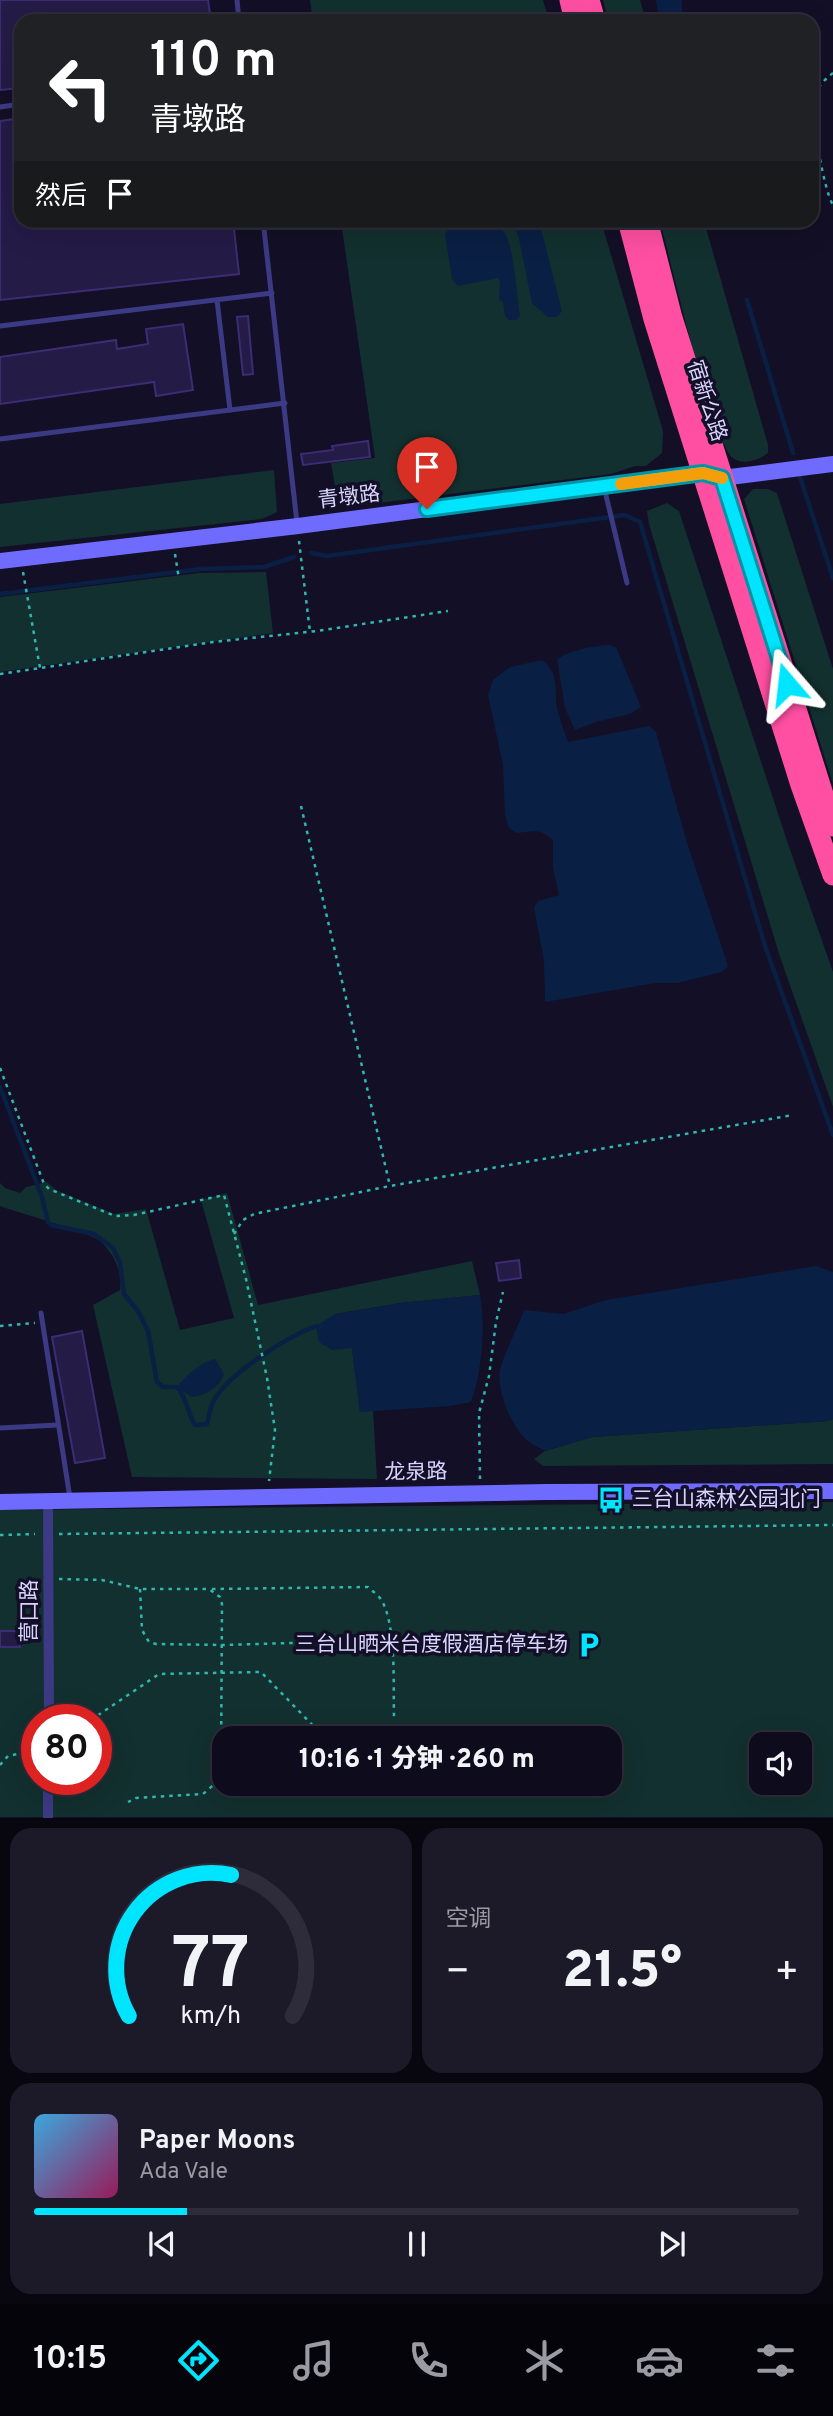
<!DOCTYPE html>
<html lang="zh">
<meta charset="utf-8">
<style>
:root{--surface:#0e0b1c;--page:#1c1929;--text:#f1f3f6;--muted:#9b9ba3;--line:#2e2b3b;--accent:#00e5ff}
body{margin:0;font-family:Overpass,"Noto Sans SC",sans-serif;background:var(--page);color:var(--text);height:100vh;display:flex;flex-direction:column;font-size:26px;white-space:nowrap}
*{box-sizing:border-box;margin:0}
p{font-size:23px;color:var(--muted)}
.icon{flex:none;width:38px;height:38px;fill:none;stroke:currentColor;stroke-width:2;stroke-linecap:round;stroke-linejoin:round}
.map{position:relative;height:1818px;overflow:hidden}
.panel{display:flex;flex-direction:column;gap:10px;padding:10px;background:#08060f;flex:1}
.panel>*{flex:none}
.guide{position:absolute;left:14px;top:14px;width:805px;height:214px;border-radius:21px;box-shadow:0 7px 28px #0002,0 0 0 2px var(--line);background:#202124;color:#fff;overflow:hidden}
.fabs{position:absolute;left:749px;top:1732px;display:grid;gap:14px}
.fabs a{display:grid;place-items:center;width:63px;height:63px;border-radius:14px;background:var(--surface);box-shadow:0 7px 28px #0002,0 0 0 2px var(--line);font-size:35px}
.speed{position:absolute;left:21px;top:1704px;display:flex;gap:14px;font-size:35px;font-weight:700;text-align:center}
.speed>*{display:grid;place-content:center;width:91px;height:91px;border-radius:50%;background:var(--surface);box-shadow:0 7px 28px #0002,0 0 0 2px var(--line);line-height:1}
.speed .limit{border:10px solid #d22;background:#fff;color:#111}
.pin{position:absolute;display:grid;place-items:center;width:60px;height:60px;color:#fff;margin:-72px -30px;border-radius:50% 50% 50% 0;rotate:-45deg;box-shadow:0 0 7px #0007}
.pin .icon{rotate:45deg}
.me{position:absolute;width:77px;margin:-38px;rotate:343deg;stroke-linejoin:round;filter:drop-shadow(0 0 5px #0008)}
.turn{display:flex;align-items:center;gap:24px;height:147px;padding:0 21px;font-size:32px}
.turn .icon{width:91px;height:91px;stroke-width:2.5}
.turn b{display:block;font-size:49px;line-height:60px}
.then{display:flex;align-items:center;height:66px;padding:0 21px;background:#0003;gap:14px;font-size:26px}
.big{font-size:52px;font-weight:800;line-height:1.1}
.panel .tile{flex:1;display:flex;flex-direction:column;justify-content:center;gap:10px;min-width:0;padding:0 24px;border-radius:21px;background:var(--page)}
.panel .dial{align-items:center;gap:0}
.dial svg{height:182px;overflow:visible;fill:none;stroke:var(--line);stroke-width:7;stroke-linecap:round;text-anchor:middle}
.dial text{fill:var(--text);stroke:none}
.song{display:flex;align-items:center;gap:21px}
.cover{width:84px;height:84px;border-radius:10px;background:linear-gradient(135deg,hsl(200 70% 55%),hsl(330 70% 35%))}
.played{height:7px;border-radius:4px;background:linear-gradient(90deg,var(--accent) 20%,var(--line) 20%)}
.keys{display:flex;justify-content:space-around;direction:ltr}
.heat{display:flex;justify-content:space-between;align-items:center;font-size:38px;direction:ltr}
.panel .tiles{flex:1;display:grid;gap:10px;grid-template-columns:1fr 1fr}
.tile:last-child{grid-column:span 2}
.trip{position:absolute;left:212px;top:1726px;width:410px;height:70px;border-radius:21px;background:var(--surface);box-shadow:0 7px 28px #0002,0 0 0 2px var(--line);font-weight:800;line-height:70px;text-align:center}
.menu{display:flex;height:112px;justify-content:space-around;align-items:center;background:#06040b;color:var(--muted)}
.menu .icon{width:49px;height:49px}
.menu .active{color:var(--accent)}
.menu b{font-size:32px;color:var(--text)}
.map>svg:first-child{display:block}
.green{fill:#12302f;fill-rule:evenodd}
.water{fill:#0a1f44}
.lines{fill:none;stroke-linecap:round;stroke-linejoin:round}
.stream{stroke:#0a1f44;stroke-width:4.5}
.building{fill:#241b47;stroke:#3b2d73;stroke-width:2}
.path{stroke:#2fb8b0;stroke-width:2.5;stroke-dasharray:3.5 5;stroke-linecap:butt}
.lane{stroke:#3d3a85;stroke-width:5}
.street{stroke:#3d3a85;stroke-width:10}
.secondary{stroke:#6f6bff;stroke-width:16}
.highway{stroke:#ff4fa3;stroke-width:21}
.route-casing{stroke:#0095a6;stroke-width:18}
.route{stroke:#00e5ff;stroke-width:12}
.slow{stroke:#f59e0b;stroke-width:12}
.labels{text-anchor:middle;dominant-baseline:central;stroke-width:7;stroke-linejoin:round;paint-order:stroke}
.street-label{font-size:21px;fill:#d9d4ff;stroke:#130f26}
.poi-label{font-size:21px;fill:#d9d4ff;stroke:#130f26;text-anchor:start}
</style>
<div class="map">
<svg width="833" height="1818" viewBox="0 0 833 1818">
<rect width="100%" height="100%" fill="#130f26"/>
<!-- green -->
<g class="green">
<path d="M 310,0 L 543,0 L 549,21 L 313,21 Z"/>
<path d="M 603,0 L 640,0 L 646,21 L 608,21 Z"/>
<path d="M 341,221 L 601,221 L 663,431 L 662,453 L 646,466 L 635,466 L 611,474 L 362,505 L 343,503 L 337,498 L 331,463 L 375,458 Z"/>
<path d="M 660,221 L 704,221 L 768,445 L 768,453 C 759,460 743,466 733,458 C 712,441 670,258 660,221 Z"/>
<path d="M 274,470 L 277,512 L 262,519 L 0,547 L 0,504 Z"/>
<path d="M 753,489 L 768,489 L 777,493 L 833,669 L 833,784 L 744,499 Z"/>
<path d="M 667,503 L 679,511 L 788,844 L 833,972 L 833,1107 L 780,957 L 649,524 L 647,511 Z"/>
<path d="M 266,572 L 273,633 L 0,672 L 0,597 L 199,573 Z"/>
<path d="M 47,1182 L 56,1190 L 114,1214 L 146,1209 L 180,1330 L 234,1318 L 201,1200 L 227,1193 L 258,1305 L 472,1261 L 480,1295 L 401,1303 L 335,1314 L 352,1348 L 360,1411 L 373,1411 L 377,1479 L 132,1477 L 93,1305 L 120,1290 C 122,1271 115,1255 100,1241 C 89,1232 19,1213 0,1206 L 0,1183 L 5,1188 L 20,1193 L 26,1187 Z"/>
<path d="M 833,1419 L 833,1464 L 543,1466 L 534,1459 L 545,1451 L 592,1437 L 828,1421 Z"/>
<path d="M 833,1502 L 833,1817 L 0,1817 L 0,1510 ZM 37,1720 L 96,1720 L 96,1780 L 37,1780 ZM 224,1738 L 609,1738 L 609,1783 L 224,1783 ZM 761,1745 L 800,1745 L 800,1783 L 761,1783 Z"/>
</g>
<!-- water -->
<g class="water">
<path d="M 656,0 L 682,0 L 682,21 L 659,21 Z"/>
<path d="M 485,221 C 493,222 499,225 504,232 C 514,245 517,297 520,316 L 516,320 L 509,320 L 505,316 L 503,302 L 499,300 L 500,282 L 498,278 L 458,286 L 452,279 L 445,234 L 451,226 Z"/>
<path d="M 512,221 L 539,221 L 562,311 L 557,317 L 548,317 L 532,303 L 519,239 Z"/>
<path d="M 609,645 L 616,647 L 641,707 L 630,714 L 596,722 L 575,730 L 565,708 L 557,660 C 565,651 597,645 609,645 Z"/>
<path d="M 542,660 C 560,672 554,691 557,708 C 560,720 564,731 568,742 L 649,726 L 656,732 L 687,843 L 728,966 L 722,972 L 678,983 L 655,983 L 545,1002 L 544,961 L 534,907 L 538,901 L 559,895 L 553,868 L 553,841 C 541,827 532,832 516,833 L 508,827 L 505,814 L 503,765 L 488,695 L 493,680 L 510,667 Z"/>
<path d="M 816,1266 L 833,1272 L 833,1419 L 828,1421 L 592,1437 L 545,1451 C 538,1447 528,1443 523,1436 C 510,1423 494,1384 501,1366 C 507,1347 517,1329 524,1310 L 563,1314 L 606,1300 Z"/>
<path d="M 480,1295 C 486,1325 482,1373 471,1402 L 450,1406 L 360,1412 L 352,1348 L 332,1350 L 319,1342 L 316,1326 L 335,1314 L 401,1303 Z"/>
<path d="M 215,1359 L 224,1374 C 220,1388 204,1396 191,1397 L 177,1387 C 185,1376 201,1362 215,1359 Z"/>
</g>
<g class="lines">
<!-- stream -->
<g class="stream">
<path d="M 747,300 L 793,453"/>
<path d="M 800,477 L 833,578"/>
<path d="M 311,553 L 327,556 L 625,515 L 640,522 L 765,946 L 833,1135"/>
<path d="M 0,594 L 201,569 L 264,567 L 294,557"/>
<path d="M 0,1087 L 42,1197 L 48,1222 L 51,1225 L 94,1234 L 113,1248 L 120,1263 L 124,1294 L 138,1311 L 148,1331 L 157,1382 L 163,1387 L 177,1387 C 187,1397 187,1413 195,1425 L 207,1424 C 209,1417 210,1408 213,1402 C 227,1374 287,1337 316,1326"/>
</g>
</g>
<!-- building -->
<g class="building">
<path d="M 0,0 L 208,0 L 211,21 L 21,21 L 21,88 L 0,90 Z"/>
<path d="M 21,118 L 21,220 L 233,220 L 239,274 L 0,300 L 0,121 Z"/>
<path d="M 248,316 L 253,374 L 243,375 L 237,317 Z"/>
<path d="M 183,324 L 193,390 L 156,396 L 154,382 L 0,404 L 0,357 L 116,340 L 117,349 L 148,344 L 146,329 Z"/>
<path d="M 368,441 L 370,457 L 303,465 L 301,454 L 333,450 L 332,446 Z"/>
<path d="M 519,1260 L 521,1278 L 499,1281 L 496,1263 Z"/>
<path d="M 82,1331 L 105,1458 L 75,1463 L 52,1337 Z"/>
<rect x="0" y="1631" width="20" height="16"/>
</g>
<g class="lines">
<!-- path -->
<g class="path">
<path d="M 833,73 C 823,81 816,88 814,100 C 811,117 824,191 833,205"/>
<path d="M 299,541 L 310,632"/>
<path d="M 175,554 L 179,579"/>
<path d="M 23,572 L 40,668"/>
<path d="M 0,674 L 213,642 L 317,631 L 448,611"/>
<path d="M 301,806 L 390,1186"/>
<path d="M 0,1068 L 44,1184 L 49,1189 L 115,1216 L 134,1215 L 224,1195 L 246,1279 L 267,1378 L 275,1430 L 269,1481"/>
<path d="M 234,1234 L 243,1220 L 254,1214 L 390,1186 L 793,1115"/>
<path d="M 0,1326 L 35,1323"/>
<path d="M 480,1479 L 479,1413 L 489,1376 L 496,1322 L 503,1292"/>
<path d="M 59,1534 L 833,1525"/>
<path d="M 0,1535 L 35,1534"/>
<path d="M 59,1579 L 102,1580 L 140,1589 L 209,1589 L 220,1597 L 222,1604 L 221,1769 L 218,1781 L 203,1794 L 136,1798 L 128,1802"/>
<path d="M 140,1589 L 142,1630 L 149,1642 L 156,1644 L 222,1645 L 391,1640"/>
<path d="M 212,1589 L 368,1587 C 372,1591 377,1594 380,1598 C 397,1621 393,1688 394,1717"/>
<path d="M 91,1720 L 159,1674 L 261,1672 L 325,1738"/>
<path d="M 0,1765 L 8,1756 L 37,1750"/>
</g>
<!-- lane -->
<g class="lane">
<path d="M 237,0 L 239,21"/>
<path d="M 0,107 L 21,104"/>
<path d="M 263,220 L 297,523"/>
<path d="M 217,300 L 230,410"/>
<path d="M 0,326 L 272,293"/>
<path d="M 0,439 L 285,403"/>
<path d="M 604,487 L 627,583"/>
<path d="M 41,1313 L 70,1498"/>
<path d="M 0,1428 L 57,1425"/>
</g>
<!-- street -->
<g class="street">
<path d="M 48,1501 L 49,1720"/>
<path d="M 48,1818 L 48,1780"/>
</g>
<!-- secondary -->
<g class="secondary">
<path d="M 0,561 L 298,526 L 703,473 L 722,478 L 833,464"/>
<path d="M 0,1502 L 545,1492 L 833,1491"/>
</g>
<!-- highway -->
<g class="highway">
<path d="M 570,0 L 575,21"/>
<path d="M 589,0 L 595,21"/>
<path d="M 628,220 L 654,319 L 801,785 L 833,875"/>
<path d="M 647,220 L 672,318 L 833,826"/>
</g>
</g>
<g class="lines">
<!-- route casing -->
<g class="route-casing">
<path id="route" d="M 427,509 L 703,473 L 722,478 L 787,684"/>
</g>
<!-- route -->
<use href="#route" class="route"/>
<!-- slow -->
<path class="slow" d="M 621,484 L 703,473 L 722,478"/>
</g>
<!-- icons -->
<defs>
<g id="bus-bare" transform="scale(2.1)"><path d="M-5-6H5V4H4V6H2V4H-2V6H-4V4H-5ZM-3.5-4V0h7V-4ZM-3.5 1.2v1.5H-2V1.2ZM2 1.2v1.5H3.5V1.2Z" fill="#00e5ff" stroke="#130f26" stroke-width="2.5" paint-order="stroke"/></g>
<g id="parking-bare" transform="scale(2.1)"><path d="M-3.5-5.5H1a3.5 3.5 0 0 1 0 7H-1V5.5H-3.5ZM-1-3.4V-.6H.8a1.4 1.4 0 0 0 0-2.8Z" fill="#00e5ff" stroke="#130f26" stroke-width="2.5" paint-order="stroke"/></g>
</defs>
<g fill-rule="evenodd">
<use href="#bus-bare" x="611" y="1500"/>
<use href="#parking-bare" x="589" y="1645"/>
</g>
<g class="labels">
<!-- street labels -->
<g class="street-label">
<text transform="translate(706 401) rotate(72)">宿新公路</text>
<text transform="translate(349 498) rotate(-7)">青墩路</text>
<text transform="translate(416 1473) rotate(-1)">龙泉路</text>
<text transform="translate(30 1611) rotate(-90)">营口路</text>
</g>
<!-- poi labels -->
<g class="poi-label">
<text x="632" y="1500">三台山森林公园北门</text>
<text x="568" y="1645" text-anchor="end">三台山晒米台度假酒店停车场</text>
</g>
</g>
</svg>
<div class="fabs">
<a><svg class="icon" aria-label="sound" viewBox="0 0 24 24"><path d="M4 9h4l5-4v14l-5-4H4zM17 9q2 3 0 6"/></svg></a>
</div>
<div class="speed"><div class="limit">80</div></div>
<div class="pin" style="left:427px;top:509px;background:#d93025"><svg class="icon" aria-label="arrive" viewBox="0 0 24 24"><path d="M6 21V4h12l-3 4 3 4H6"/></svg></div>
<svg class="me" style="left:787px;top:684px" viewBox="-20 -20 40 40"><path d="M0-17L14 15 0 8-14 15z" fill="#00e5ff" stroke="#fff" stroke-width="4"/></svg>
<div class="trip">10:16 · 1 分钟 · 260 m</div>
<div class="guide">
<div class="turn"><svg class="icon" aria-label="left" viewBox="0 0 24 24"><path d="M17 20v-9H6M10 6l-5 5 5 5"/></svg><div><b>110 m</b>青墩路</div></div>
<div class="then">然后<svg class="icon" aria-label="arrive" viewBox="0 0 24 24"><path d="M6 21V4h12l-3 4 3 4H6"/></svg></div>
</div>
</div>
<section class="panel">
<div class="tiles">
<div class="tile dial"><svg viewBox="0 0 100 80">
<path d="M14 69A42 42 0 1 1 86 69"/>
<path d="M14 69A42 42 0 0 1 59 7" stroke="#00e5ff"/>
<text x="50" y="56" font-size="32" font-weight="700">77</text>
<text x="50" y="72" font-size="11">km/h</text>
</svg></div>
<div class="tile"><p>空调</p>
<div class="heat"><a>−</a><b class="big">21.5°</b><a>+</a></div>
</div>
<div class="tile">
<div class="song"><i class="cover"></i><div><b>Paper Moons</b><p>Ada Vale</p></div></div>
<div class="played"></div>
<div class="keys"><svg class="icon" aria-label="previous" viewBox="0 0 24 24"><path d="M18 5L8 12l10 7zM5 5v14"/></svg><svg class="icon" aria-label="pause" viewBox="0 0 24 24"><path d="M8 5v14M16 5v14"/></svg><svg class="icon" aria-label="next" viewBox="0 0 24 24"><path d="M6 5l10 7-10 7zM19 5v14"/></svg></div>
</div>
</div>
</section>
<nav class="menu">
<b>10:15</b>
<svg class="icon active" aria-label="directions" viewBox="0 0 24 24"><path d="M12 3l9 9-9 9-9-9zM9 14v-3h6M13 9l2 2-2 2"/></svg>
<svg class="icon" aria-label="music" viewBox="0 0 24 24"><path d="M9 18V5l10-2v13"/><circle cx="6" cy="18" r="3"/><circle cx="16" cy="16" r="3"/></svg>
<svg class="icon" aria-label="phone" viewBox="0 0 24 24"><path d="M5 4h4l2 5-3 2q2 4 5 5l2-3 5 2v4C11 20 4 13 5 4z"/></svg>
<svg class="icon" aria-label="climate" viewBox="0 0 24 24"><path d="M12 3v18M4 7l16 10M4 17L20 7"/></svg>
<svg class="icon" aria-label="car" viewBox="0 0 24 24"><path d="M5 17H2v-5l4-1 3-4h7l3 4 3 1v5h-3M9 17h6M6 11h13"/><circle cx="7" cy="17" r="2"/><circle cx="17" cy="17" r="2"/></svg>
<svg class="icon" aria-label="filters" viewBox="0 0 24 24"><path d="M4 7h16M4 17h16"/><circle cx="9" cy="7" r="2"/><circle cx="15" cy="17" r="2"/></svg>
</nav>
